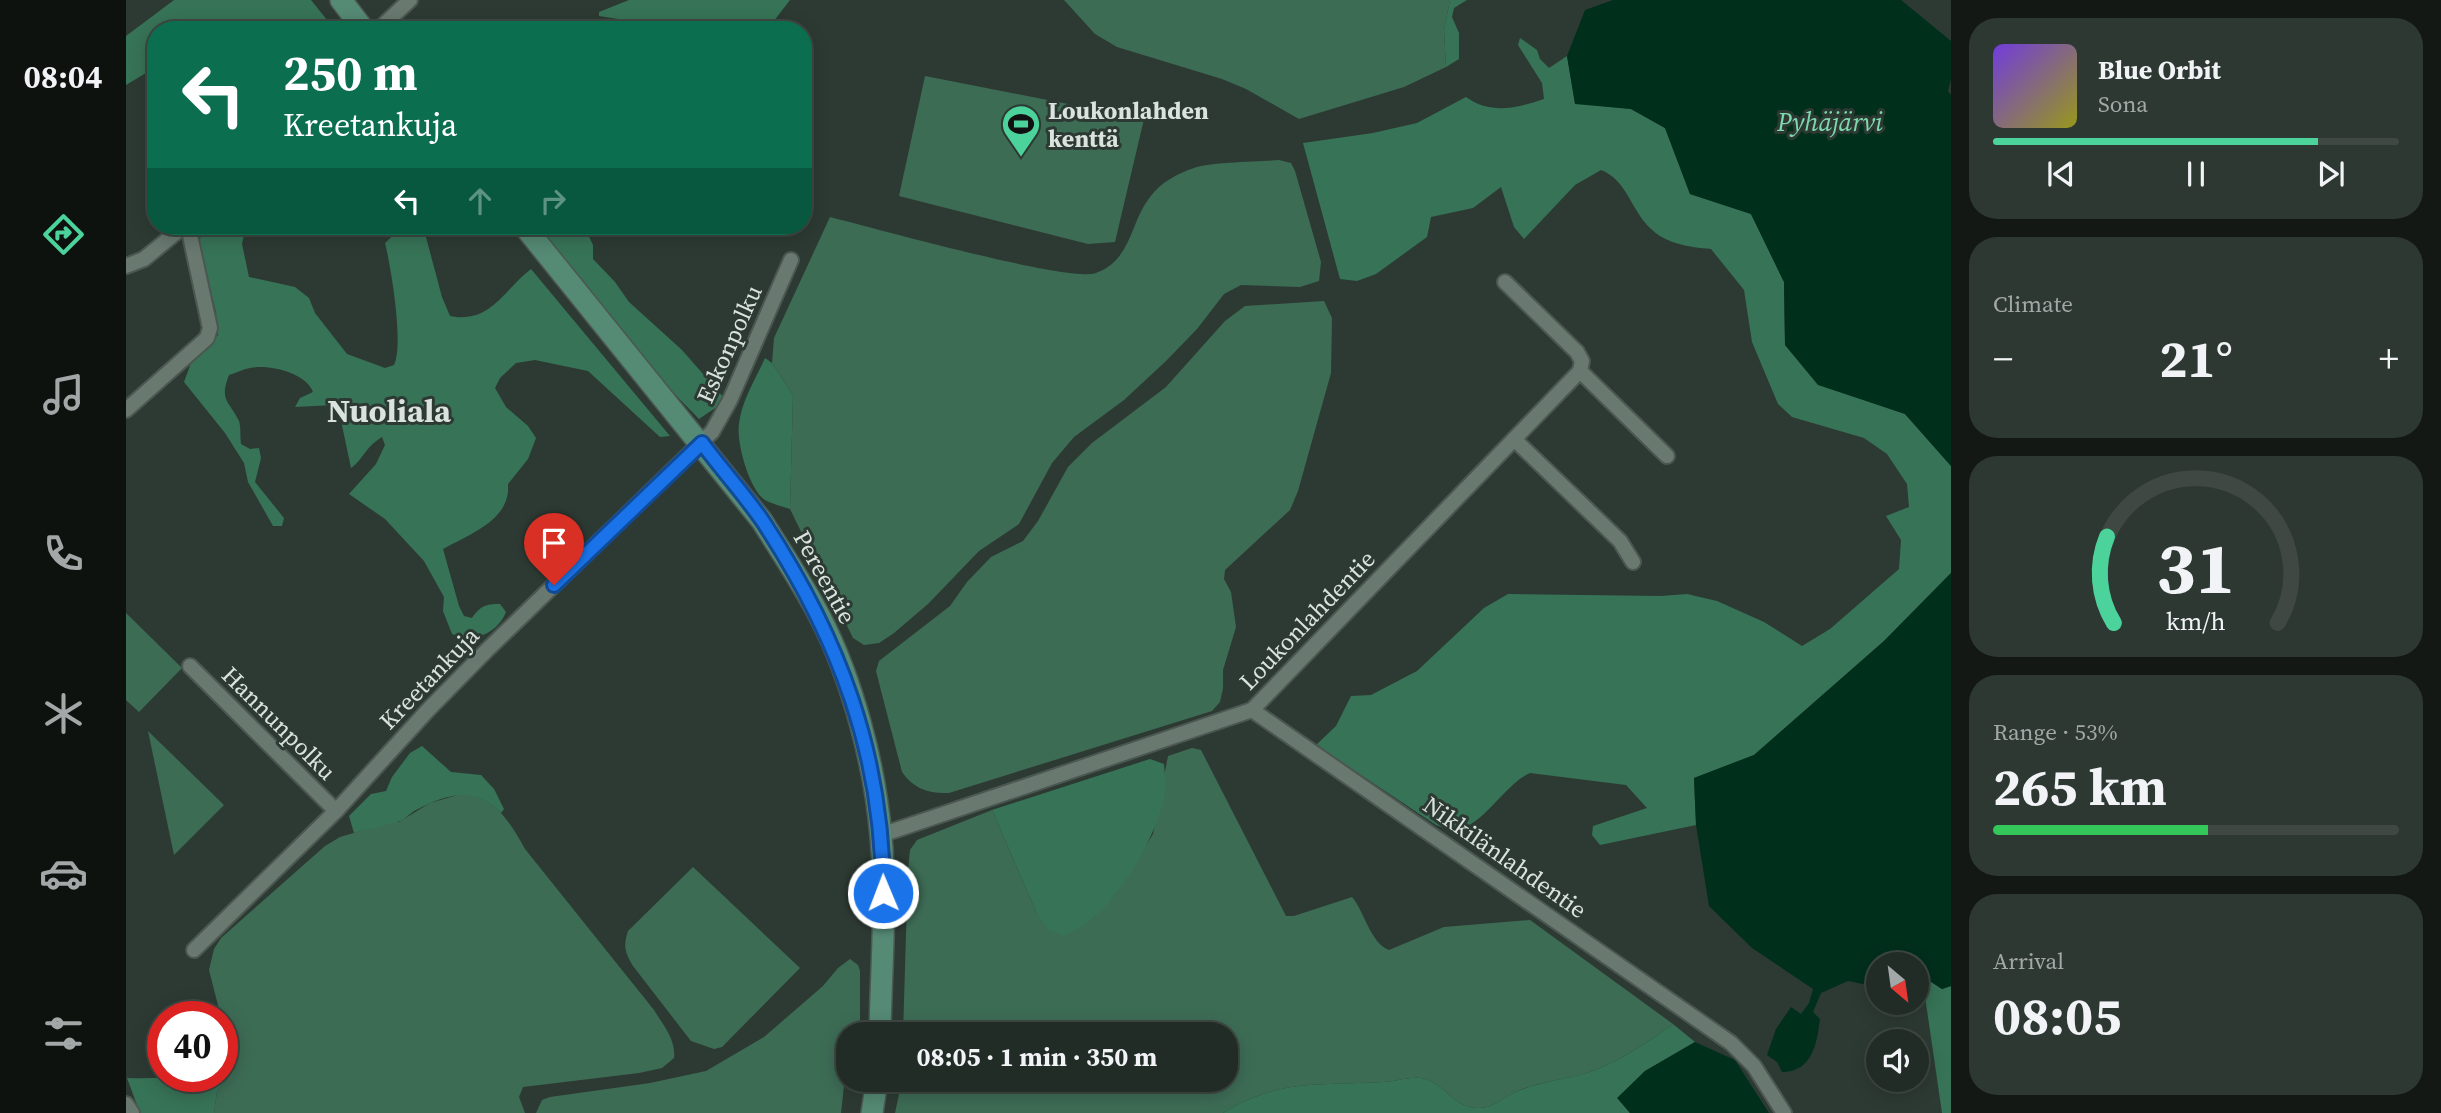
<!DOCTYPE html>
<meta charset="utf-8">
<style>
:root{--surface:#222c26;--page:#2e3832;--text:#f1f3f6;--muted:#a2a7a7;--line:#3f4843;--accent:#4cd39b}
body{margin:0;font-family:"Source Serif 4",serif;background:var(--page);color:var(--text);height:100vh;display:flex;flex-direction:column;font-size:26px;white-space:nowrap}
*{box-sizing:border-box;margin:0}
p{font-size:23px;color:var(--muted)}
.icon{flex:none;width:38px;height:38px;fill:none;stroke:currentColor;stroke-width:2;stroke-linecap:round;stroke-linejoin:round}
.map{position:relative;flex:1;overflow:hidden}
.side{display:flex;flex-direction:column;gap:18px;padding:18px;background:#131815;width:490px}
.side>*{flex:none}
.hud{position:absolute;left:21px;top:21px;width:665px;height:214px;border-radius:28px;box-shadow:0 4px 18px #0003,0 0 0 2px var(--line);background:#0b6e4f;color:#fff;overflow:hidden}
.needle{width:46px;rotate:151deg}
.fabs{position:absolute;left:1740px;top:952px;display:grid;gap:14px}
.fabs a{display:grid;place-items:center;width:63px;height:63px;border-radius:50%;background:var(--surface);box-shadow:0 4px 18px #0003,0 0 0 2px var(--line);font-size:35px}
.speed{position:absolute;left:21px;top:1001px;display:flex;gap:14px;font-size:35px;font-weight:700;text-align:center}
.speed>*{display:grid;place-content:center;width:91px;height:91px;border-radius:50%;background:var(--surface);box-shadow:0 4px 18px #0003,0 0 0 2px var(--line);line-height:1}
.speed .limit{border:10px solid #d22;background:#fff;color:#111}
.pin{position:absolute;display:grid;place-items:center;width:60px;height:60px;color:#fff;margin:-72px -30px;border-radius:50% 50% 50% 0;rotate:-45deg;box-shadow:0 0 7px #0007}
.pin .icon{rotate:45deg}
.me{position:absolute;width:77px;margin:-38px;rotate:359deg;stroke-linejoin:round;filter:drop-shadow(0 0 5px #0008)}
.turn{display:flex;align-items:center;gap:24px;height:147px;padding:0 21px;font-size:32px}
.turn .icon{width:91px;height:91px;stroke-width:2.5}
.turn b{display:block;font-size:49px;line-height:60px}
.lanes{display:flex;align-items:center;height:66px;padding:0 21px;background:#0003;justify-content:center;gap:35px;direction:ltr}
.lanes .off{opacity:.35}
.big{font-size:52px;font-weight:700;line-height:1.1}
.side .widget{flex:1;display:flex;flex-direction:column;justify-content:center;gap:10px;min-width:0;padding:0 24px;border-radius:28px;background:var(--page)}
.side .dial{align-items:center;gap:0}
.dial svg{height:182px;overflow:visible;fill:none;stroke:var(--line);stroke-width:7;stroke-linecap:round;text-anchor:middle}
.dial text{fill:var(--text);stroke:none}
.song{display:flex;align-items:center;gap:21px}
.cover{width:84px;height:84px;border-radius:10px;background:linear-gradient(135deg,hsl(260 70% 55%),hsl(60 70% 35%))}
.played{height:7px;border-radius:4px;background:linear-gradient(90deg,var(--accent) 80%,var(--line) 80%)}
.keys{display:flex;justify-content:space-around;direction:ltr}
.heat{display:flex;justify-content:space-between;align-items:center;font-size:38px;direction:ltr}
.charge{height:10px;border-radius:5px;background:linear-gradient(90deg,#34c759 53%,var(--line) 0)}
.trip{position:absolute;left:710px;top:1022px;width:402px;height:70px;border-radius:28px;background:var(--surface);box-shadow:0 4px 18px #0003,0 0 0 2px var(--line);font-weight:700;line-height:70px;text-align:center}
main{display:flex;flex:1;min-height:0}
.tab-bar{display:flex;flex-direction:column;width:126px;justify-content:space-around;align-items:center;background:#0e120f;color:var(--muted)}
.tab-bar .icon{width:49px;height:49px}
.tab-bar .current{color:var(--accent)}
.tab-bar b{font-size:32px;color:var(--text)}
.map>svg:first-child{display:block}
.green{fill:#3d6c55}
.forest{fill:#377357}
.water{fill:#002f1c}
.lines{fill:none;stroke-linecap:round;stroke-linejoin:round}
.street-casing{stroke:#4c5752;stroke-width:18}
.secondary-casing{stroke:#4c5752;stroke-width:24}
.street{stroke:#697970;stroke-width:14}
.secondary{stroke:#558a74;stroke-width:21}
.route-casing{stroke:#114b97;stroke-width:18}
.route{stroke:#1a73e8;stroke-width:12}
.labels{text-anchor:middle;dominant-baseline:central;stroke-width:6;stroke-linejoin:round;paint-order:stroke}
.poi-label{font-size:24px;font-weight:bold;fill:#dbe3de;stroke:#2d3a33;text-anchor:start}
.street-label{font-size:24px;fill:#dbe3de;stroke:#2d3a33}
.water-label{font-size:26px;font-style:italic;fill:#7ed8ad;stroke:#2d3a33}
.district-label{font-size:32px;font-weight:bold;fill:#dbe3de;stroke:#2d3a33}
</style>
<main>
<nav class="tab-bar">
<b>08:04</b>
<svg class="icon current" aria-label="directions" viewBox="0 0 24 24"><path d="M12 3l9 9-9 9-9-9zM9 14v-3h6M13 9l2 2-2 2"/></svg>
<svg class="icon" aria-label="music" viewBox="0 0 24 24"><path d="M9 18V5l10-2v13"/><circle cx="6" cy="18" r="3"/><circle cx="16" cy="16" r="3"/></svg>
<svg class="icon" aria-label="phone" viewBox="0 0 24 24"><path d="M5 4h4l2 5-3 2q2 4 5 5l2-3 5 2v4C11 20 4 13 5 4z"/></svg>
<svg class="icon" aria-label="climate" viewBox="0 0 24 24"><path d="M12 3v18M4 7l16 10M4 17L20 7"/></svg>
<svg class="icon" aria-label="car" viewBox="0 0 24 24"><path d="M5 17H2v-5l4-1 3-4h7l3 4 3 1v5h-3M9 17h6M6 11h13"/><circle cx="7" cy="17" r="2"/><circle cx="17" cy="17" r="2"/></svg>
<svg class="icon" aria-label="filters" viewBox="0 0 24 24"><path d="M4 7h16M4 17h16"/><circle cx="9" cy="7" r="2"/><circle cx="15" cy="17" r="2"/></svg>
</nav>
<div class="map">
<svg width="1825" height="1113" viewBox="0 0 1825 1113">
<rect width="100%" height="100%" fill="#2d3a33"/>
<!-- green -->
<g class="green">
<path d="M 938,0 L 1324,0 L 1318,30 L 1320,67 L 1278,87 L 1173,119 L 1120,89 L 1096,79 L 991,47 L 969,34 Z"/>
<path d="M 799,76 L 1018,119 L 989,242 L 962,244 L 773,196 Z"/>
<path d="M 1153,160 L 1165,163 L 1169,171 L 1195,262 L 1193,281 L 1174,287 L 1115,285 L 1098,294 L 1071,329 L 1040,361 L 998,400 L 948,437 L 926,463 L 893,524 L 853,551 L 802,604 L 768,633 L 753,643 L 738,645 L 727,638 L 664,509 L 667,395 L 646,363 L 648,338 L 704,217 C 744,227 944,283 970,273 C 1006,260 1004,222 1024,197 C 1035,182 1051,174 1068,168 C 1083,162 1133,162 1153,160 Z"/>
<path d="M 1198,301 L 1206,318 L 1205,373 L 1172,491 L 1164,510 L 1099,570 L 1098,579 L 1105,592 L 1110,627 L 1097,670 L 1097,688 L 1094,702 L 1086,711 L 823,793 C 803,794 788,789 776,772 L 750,671 L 753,661 L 824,606 L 841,582 L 865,557 L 897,541 L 912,521 L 942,467 L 966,443 L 1040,387 L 1099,321 L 1119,306 Z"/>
<path d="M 0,613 L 56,668 L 13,712 L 0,700 Z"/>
<path d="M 22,731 L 98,805 L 48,855 Z"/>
<path d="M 1066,748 L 1075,750 L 1160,916 L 1168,916 L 1226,897 C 1238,911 1245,944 1263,950 L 1318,927 L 1404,920 L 1547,1024 C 1522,1042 1493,1062 1464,1072 C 1442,1079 1412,1082 1392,1091 C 1378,1096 1369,1108 1353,1108 C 1329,1109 1320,1085 1299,1079 C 1286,1075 1270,1082 1257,1082 C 1194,1086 1153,1078 1097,1113 L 769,1113 L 776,1080 L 1101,1080 L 1101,1034 L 777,1034 L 782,869 L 784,850 L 791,840 L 866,810 L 911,914 L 966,919 L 990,893 L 1027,834 L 1042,756 Z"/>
<path d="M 335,794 C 368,795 384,822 399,849 L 528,1010 C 537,1025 550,1039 548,1058 L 536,1068 L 513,1073 L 397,1087 L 393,1097 L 399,1113 L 88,1113 L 91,1091 L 101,1080 L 107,1064 L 83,970 L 88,949 L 95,938 L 199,846 L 214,837 L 265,822 L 273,822 L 304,803 Z"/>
<path d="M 567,867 L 674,968 L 596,1047 L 588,1049 L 565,1041 L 507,966 C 499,953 497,946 502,931 Z"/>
<path d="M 724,959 L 732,965 L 734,971 L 734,1034 L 723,1034 L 723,1079 L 718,1086 L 715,1113 L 410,1113 L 416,1100 L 424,1097 L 524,1083 L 580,1071 L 638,1037 L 697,986 L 712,968 Z"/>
</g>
<!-- forest -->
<g class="forest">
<path d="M 48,0 L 185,0 L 209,30 L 30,30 L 30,67 L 0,85 L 0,36 Z"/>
<path d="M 503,0 L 664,0 L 647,22 L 628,30 L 506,30 L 507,27 L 492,19 L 473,16 L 473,12 Z"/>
<path d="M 1324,0 L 1341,0 L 1328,8 L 1326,17 L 1333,33 L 1333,59 L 1320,67 L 1318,30 Z"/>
<path d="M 1394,38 L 1411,50 L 1414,59 L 1423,68 L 1441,56 L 1449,103 L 1505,109 L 1539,128 L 1564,194 L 1625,214 L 1658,282 L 1659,345 L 1692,384 L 1779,414 L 1825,466 L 1825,573 L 1758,641 L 1628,755 L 1568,778 L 1570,825 L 1474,845 L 1466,835 L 1467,826 L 1521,808 L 1500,785 L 1404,773 C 1378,785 1359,824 1331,830 C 1324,831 1316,827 1310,825 L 1190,745 L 1210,726 L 1225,696 L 1245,695 L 1291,671 L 1358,608 L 1382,594 L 1535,596 L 1561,594 L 1591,601 L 1638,622 L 1676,646 L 1704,629 L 1773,569 L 1775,540 L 1760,516 L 1783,507 L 1781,484 L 1761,454 L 1738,438 L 1666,417 L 1652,404 L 1626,342 L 1618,290 L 1585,249 C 1563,247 1540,244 1524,228 C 1505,210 1501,180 1475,170 L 1449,185 L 1398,239 L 1388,227 L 1375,187 L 1347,208 L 1305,217 L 1301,237 L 1250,274 L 1231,281 L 1214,279 L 1177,143 L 1247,133 L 1291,123 L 1340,97 C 1365,115 1391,108 1418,99 L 1416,83 L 1392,45 Z"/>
<path d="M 83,226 L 120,226 L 116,244 L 123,277 L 169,287 L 183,298 L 189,313 L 221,354 L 259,368 L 268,365 C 278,345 265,267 259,243 L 277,226 L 297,226 L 316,297 L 324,316 C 364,324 377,291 405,269 L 544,436 L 534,437 L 462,371 L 409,360 L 390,363 L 374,378 L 369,388 L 380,407 L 402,426 L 410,438 L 402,459 L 382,484 C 385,520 344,534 317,549 L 333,606 L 338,616 L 346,618 C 354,606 360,604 374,604 L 380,612 C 371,634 348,643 326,634 L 317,611 L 318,597 L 298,561 L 259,519 L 223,494 L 250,464 L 259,445 L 256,437 C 239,447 237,460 225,468 L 214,416 L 208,405 L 169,407 L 174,398 L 187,392 C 180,373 144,364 124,368 C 117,369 110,373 103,375 C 93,401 103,400 113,421 C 115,427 114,437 115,444 L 124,449 L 133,448 L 135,458 L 129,482 L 158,518 L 156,526 L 147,526 L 122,482 L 118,463 L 99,433 L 58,382 L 65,363 L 92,335 L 90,312 L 73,243 L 75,235 Z"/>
<path d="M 411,226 L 458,226 L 467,245 L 467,259 L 489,282 L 503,302 L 556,350 L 598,398 L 595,404 L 573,419 L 532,377 Z"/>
<path d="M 639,358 L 646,363 L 667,395 L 664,509 C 656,506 646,504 639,500 C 623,490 610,441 613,424 C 615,402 630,378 639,358 Z"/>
<path d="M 296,746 L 325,772 L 355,775 L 368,789 L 378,809 L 375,813 C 348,785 321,794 290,810 C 284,813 278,821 271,822 C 257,825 243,829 228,833 L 223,816 L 245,794 L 260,791 L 266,777 L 284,753 Z"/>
<path d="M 1024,759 L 1038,764 C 1039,775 1040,786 1038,797 C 1031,835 996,894 966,919 C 958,926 947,931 938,936 L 923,930 L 911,914 L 866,810 Z"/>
<path d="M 1796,976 L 1816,989 L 1825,986 L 1825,1113 L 1816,1113 Z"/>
<path d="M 1547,1024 L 1569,1042 L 1519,1071 L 1492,1098 L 1504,1113 L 1097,1113 C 1153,1078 1194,1086 1257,1082 C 1270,1082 1286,1075 1299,1079 C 1320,1085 1329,1109 1353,1108 C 1369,1108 1378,1096 1392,1091 C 1413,1082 1441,1079 1464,1072 C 1493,1062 1522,1042 1547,1024 Z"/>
<path d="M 103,1040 L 107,1064 L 101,1080 L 91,1091 L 88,1113 L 14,1113 L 1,1078 C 33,1079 64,1076 96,1076 L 96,1044 Z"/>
</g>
<!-- water -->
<g class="water">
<path d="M 1487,0 L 1775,0 L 1825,41 L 1825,79 L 1822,91 L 1825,95 L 1825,466 L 1779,414 L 1692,385 L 1659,345 L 1658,282 L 1625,214 L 1564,194 L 1539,128 L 1505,109 L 1449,104 L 1441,56 L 1459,10 Z"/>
<path d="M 1825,573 L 1825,986 L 1816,989 L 1796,976 L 1790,978 L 1790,964 L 1752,964 L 1752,987 L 1722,981 L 1695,993 L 1687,1012 L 1694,1019 C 1691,1042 1687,1072 1656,1072 L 1651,1062 L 1641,1055 L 1650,1029 L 1665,1007 L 1675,1014 L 1683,1003 L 1687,989 L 1626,948 L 1583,906 L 1570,825 L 1568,778 L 1628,755 L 1758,641 Z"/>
<path d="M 1569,1042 L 1609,1060 L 1643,1113 L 1504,1113 L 1491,1098 L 1519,1071 Z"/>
</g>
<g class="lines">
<!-- street casing -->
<g class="street-casing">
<g id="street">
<path d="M 252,30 L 284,0"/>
<path d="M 0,266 L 18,259 L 58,226"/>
<path d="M 1379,282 L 1451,352 L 1456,361 L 1454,371"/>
<path d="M 0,410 L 81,338 L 84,328 L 62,226"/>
<path d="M 1388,439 L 1494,541 L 1507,562"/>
<path d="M 64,666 L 210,811"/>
<path d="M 1126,710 L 1605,1043 L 1628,1066 L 1658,1113"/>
<path d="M 755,835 L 1126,710 L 1454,371 L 1541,456"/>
<path d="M 68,950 L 210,811 L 302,710 L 361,650 L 586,432 L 604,400 L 665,260"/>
<path d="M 0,1104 L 6,1113"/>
</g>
</g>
<!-- secondary casing -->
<g class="secondary-casing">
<g id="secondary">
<path d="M 215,0 L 238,30"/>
<path d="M 398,226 L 636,521 C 656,553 677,584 694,617 C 727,681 749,766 755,837 C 761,902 755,969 754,1034"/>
<path d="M 746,1113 L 751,1080"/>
</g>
</g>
<!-- street -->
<use href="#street" class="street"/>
<!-- secondary -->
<use href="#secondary" class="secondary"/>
</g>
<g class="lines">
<!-- route casing -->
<g class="route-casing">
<path id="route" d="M 428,585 L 576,443 C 596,470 619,495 638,523 C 713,638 757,755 757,893"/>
</g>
<!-- route -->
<use href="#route" class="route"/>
</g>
<!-- icons -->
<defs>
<g id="stadium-pin" transform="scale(2.0125)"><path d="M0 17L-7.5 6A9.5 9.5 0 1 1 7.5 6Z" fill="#4cd39b" stroke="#2d3a33"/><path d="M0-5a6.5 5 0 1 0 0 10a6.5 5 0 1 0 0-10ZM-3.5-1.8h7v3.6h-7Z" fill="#111"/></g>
</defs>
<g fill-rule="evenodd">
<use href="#stadium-pin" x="895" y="124"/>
</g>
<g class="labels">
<!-- poi labels -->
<g class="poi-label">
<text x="922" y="110">Loukonlahden<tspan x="922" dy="28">kenttä</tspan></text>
</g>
<!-- street labels -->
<g class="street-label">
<text transform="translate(603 344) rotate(-66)">Eskonpolku</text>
<text transform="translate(699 577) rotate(61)">Pereentie</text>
<text transform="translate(1181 620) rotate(-46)">Loukonlahdentie</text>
<text transform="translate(303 678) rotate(-46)">Kreetankuja</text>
<text transform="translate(153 723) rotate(45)">Hannunpolku</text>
<text transform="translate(1379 857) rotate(35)">Nikkilänlahdentie</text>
</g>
<!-- water labels -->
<g class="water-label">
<text x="1704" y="122">Pyhäjärvi</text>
</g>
<!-- district labels -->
<g class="district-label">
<text x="263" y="411">Nuoliala</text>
</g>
</g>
</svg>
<div class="fabs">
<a><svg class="needle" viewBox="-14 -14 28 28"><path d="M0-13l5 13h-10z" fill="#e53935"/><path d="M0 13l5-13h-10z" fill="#a2a7a7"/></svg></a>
<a><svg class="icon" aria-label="sound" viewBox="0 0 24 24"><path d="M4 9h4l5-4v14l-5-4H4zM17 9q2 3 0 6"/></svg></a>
</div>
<div class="speed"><div class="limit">40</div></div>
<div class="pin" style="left:428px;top:585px;background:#d93025"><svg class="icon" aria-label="arrive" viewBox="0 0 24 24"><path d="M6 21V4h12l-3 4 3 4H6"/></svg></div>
<svg class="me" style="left:757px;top:893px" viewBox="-20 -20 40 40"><circle r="17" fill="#1a73e8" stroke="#fff" stroke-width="3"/><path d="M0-11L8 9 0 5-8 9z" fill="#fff"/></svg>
<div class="trip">08:05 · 1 min · 350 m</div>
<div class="hud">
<div class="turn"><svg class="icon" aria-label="left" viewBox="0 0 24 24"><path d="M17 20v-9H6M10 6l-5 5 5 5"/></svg><div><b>250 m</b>Kreetankuja</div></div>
<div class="lanes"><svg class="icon" aria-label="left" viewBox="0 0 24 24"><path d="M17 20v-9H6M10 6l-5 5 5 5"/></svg><svg class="icon off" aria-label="ahead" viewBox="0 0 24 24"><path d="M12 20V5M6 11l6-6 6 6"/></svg><svg class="icon off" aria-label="right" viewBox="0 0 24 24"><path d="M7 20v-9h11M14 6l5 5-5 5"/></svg></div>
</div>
</div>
<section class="side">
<div class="widget">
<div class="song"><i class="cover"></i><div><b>Blue Orbit</b><p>Sona</p></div></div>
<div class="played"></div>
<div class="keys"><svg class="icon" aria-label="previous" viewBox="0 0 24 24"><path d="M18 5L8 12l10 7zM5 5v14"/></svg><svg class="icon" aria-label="pause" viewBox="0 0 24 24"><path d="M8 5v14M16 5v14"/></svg><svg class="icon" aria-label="next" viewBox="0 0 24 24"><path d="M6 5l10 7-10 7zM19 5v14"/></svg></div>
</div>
<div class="widget"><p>Climate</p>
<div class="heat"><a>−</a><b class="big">21°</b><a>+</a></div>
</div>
<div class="widget dial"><svg viewBox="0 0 100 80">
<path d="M14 69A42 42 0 1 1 86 69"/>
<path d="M14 69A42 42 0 0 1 11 31" stroke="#4cd39b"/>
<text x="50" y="56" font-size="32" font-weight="700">31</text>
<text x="50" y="72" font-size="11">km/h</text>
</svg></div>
<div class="widget"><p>Range · 53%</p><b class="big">265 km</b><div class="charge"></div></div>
<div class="widget"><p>Arrival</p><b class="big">08:05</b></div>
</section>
</main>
